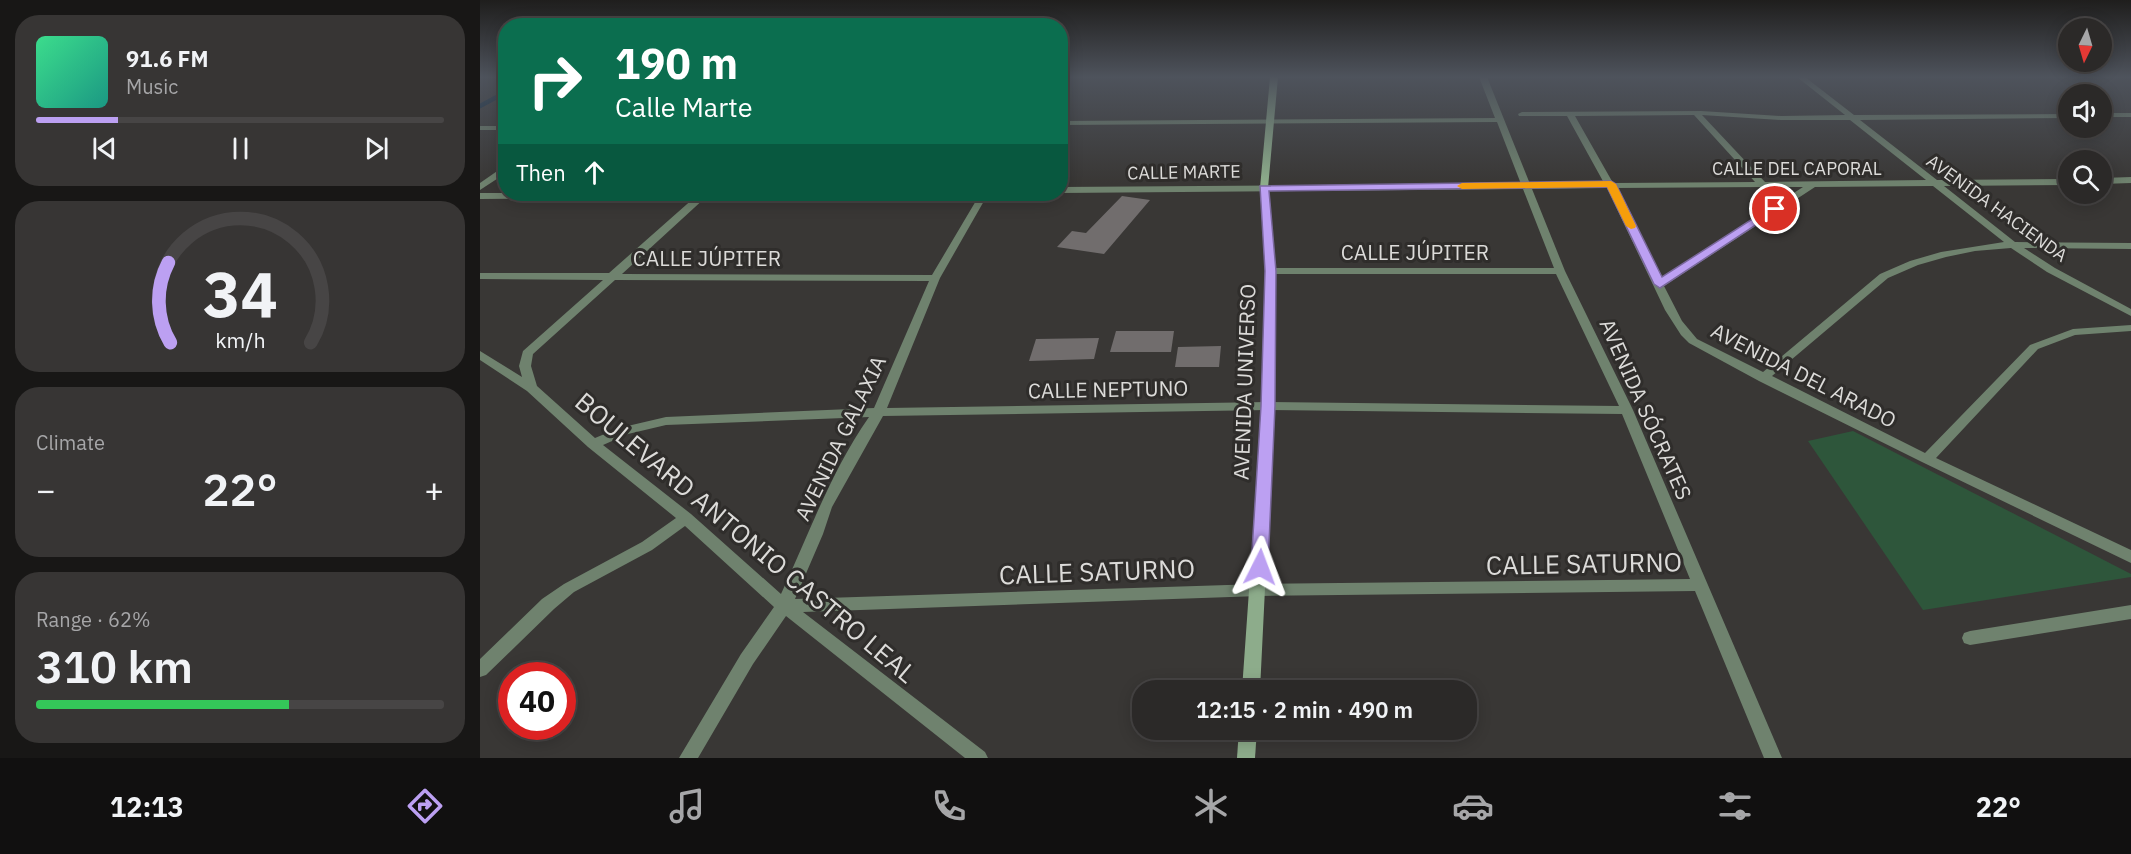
<!DOCTYPE html>
<meta charset="utf-8">
<style>
:root{--surface:#2b2928;--page:#373534;--text:#f1f3f6;--muted:#a6a6a8;--line:#474545;--accent:#bca0f2}
body{margin:0;font-family:"IBM Plex Sans",sans-serif;background:var(--page);color:var(--text);height:100vh;display:flex;flex-direction:column;font-size:22px;white-space:nowrap}
*{box-sizing:border-box;margin:0}
p{font-size:20px;color:var(--muted)}
.icon{flex:none;width:33px;height:33px;fill:none;stroke:currentColor;stroke-width:2;stroke-linecap:round;stroke-linejoin:round}
.map{position:relative;flex:1;overflow:hidden}
.panel{display:flex;flex-direction:column;gap:15px;padding:15px;background:#181716;width:480px}
.panel>*{flex:none}
.guide{position:absolute;left:18px;top:18px;width:570px;height:183px;border-radius:24px;box-shadow:0 3px 15px #0003,0 0 0 2px var(--line);background:#0b6e4f;color:#fff;overflow:hidden}
.needle{width:39px;rotate:185deg}
.buttons{position:absolute;left:1578px;top:18px;display:grid;gap:12px}
.buttons a{display:grid;place-items:center;width:54px;height:54px;border-radius:50%;background:var(--surface);box-shadow:0 3px 15px #0003,0 0 0 2px var(--line);font-size:30px}
.speed{position:absolute;left:18px;top:662px;display:flex;gap:12px;font-size:30px;font-weight:700;text-align:center}
.speed>*{display:grid;place-content:center;width:78px;height:78px;border-radius:50%;background:var(--surface);box-shadow:0 3px 15px #0003,0 0 0 2px var(--line);line-height:1}
.speed .limit{border:9px solid #d22;background:#fff;color:#111}
.pin{position:absolute;display:grid;place-items:center;width:51px;height:51px;color:#fff;margin:-26px;border:3px solid #fff;border-radius:50%;box-shadow:0 2px 6px #0007}
.me{position:absolute;width:66px;margin:-33px;rotate:3deg;stroke-linejoin:round;filter:drop-shadow(0 0 4px #0008)}
.turn{display:flex;align-items:center;gap:21px;height:126px;padding:0 18px;font-size:27px}
.turn .icon{width:78px;height:78px;stroke-width:2.5}
.turn b{display:block;font-size:42px;line-height:51px}
.then{display:flex;align-items:center;height:57px;padding:0 18px;background:#0003;gap:12px;font-size:22px}
.big{font-size:45px;font-weight:600;line-height:1.1}
.panel .widget{flex:1;display:flex;flex-direction:column;justify-content:center;gap:9px;min-width:0;padding:0 21px;border-radius:24px;background:var(--page)}
.panel .dial{align-items:center;gap:0}
.dial svg{height:156px;overflow:visible;fill:none;stroke:var(--line);stroke-width:7;stroke-linecap:round;text-anchor:middle}
.dial text{fill:var(--text);stroke:none}
.song{display:flex;align-items:center;gap:18px}
.cover{width:72px;height:72px;border-radius:9px;background:linear-gradient(135deg,hsl(150 70% 55%),hsl(170 70% 35%))}
.played{height:6px;border-radius:3px;background:linear-gradient(90deg,var(--accent) 20%,var(--line) 20%)}
.keys{display:flex;justify-content:space-around;direction:ltr}
.heat{display:flex;justify-content:space-between;align-items:center;font-size:33px;direction:ltr}
.charge{height:9px;border-radius:4px;background:linear-gradient(90deg,#34c759 62%,var(--line) 0)}
.trip{position:absolute;left:652px;top:680px;width:345px;height:60px;border-radius:24px;background:var(--surface);box-shadow:0 3px 15px #0003,0 0 0 2px var(--line);font-weight:600;line-height:60px;text-align:center}
.dock{display:flex;height:96px;justify-content:space-around;align-items:center;background:#111010;color:var(--muted)}
.dock .icon{width:42px;height:42px}
.dock .active{color:var(--accent)}
.dock b{font-size:27px;color:var(--text)}
main{display:flex;flex:1;min-height:0}
.map>svg:first-child{display:block}
.green{fill:#2e563b}
.lines{fill:none;stroke-linecap:round;stroke-linejoin:round}
.stream{stroke:#012341;stroke-width:4.5}
.building{fill:#716d6d}
.street{fill:#6f826e;fill-rule:evenodd}
.secondary{fill:#8dac8b;fill-rule:evenodd}
.route{fill:#bca0f2;stroke:#7a689d;stroke-width:1.5}
.slow{fill:#f59e0b}
.labels{text-anchor:middle;dominant-baseline:central;stroke-width:6;stroke-linejoin:round;paint-order:stroke}
.far-street-label{font-size:18px;fill:#dcdbd9;stroke:#2f2d2b}
.street-label{font-size:21px;fill:#dcdbd9;stroke:#2f2d2b}
.near-street-label{font-size:26px;fill:#dcdbd9;stroke:#2f2d2b}
</style>
<main>
<section class="panel">
<div class="widget">
<div class="song"><i class="cover"></i><div><b>91.6 FM</b><p>Music</p></div></div>
<div class="played"></div>
<div class="keys"><svg class="icon" aria-label="previous" viewBox="0 0 24 24"><path d="M18 5L8 12l10 7zM5 5v14"/></svg><svg class="icon" aria-label="pause" viewBox="0 0 24 24"><path d="M8 5v14M16 5v14"/></svg><svg class="icon" aria-label="next" viewBox="0 0 24 24"><path d="M6 5l10 7-10 7zM19 5v14"/></svg></div>
</div>
<div class="widget dial"><svg viewBox="0 0 100 80">
<path d="M14 69A42 42 0 1 1 86 69"/>
<path d="M14 69A42 42 0 0 1 13 28" stroke="#bca0f2"/>
<text x="50" y="56" font-size="32" font-weight="700">34</text>
<text x="50" y="72" font-size="11">km/h</text>
</svg></div>
<div class="widget"><p>Climate</p>
<div class="heat"><a>−</a><b class="big">22°</b><a>+</a></div>
</div>
<div class="widget"><p>Range · 62%</p><b class="big">310 km</b><div class="charge"></div></div>
</section>
<div class="map">
<svg width="1651" height="758" viewBox="0 0 1651 758">
<rect width="100%" height="100%" fill="#393735"/>
<!-- green -->
<path class="green" d="M 1373,431 L 1651,574 L 1651,577 L 1443,610 L 1328,441 Z"/>
<g class="lines">
<!-- stream -->
<path class="stream" d="M 0,106 L 26,92"/>
</g>
<!-- building -->
<g class="building">
<path d="M 642,196 L 670,200 L 624,254 L 577,247 L 592,231 L 606,233 Z"/>
<path d="M 636,331 L 694,331 L 691,352 L 630,352 Z"/>
<path d="M 619,338 L 614,359 L 549,361 L 556,339 Z"/>
<path d="M 741,346 L 739,367 L 695,367 L 698,347 Z"/>
</g>
<g class="lines">
<!-- street -->
<g class="street">
<path d="M 999,77 L 1007,77 L 1050,184 L 1124,183 L 1087,116 L 1039,116 L 1038,114 L 1042,112 L 1221,111 L 1301,116 L 1365,115 L 1317,77 L 1325,77 L 1374,115 L 1588,114 L 1588,118 L 1380,120 L 1457,180 L 1588,179 L 1588,185 L 1464,186 L 1535,242 L 1651,243 L 1651,249 L 1544,248 L 1575,268 L 1651,309 L 1651,316 L 1567,272 L 1531,248 L 1495,251 L 1466,257 L 1438,265 L 1408,278 L 1292,376 L 1445,453 L 1550,345 L 1593,329 L 1651,325 L 1651,331 L 1595,335 L 1558,349 L 1456,458 L 1651,550 L 1651,563 L 1442,462 L 1279,381 L 1209,343 L 1201,335 L 1185,310 L 1127,188 L 1052,189 L 1085,271 L 1153,410 L 1302,758 L 1284,758 L 1215,591 L 779,596 L 323,612 L 505,752 L 508,758 L 485,758 L 306,616 L 273,664 L 218,758 L 199,758 L 261,654 L 294,607 L 205,526 L 172,550 L 94,592 L 74,609 L 6,675 L 0,677 L 0,659 L 62,599 L 84,584 L 162,542 L 196,518 L 108,447 L 47,391 L 0,360 L 0,351 L 42,377 L 39,366 L 43,351 L 123,280 L 0,279 L 0,273 L 129,273 L 215,197 L 0,199 L 0,193 L 290,194 L 286,197 L 226,197 L 142,274 L 452,275 L 500,194 L 508,194 L 460,278 L 407,408 L 788,402 L 1139,406 L 1076,274 L 791,274 L 786,271 L 791,268 L 1074,268 L 1043,189 L 580,193 L 580,187 L 1041,184 L 1017,122 L 580,125 L 580,121 L 1015,118 ZM 1214,115 L 1275,182 L 1133,183 L 1095,116 ZM 1222,115 L 1301,120 L 1370,120 L 1446,180 L 1285,182 ZM 1453,186 L 1524,242 L 1461,252 L 1430,261 L 1400,274 L 1283,372 L 1217,339 L 1202,321 L 1184,286 L 1335,187 ZM 1285,187 L 1323,187 L 1181,279 L 1136,188 ZM 135,280 L 449,281 L 394,408 L 186,417 L 139,428 L 115,438 L 57,386 L 51,366 L 53,354 ZM 788,410 L 1142,414 L 1210,579 L 779,584 L 315,599 L 343,534 L 352,507 L 403,416 ZM 389,417 C 351,471 329,534 301,594 L 211,514 L 123,445 L 148,434 L 186,425 Z"/>
<rect x="1622" y="113" width="29" height="4"/>
<rect x="0" y="126" width="26" height="4"/>
<path d="M 23,167 L 26,167 L 26,173 L 0,190 L 0,183 Z"/>
<path d="M 1651,177 L 1651,183 L 1622,184 L 1622,178 Z"/>
<path d="M 1651,605 L 1651,619 L 1490,645 L 1484,643 L 1482,638 L 1484,633 L 1490,631 Z"/>
</g>
<!-- secondary -->
<g class="secondary">
<path d="M 790,77 L 798,77 L 788,188 L 796,271 L 794,406 L 780,690 L 762,690 L 782,406 L 786,271 L 780,188 Z"/>
<path d="M 759,729 L 777,729 L 775,758 L 757,758 Z"/>
</g>
</g>
<!-- sky -->
<linearGradient id="sky" x2="0" y2="1"><stop stop-color="#1f1e1d"/><stop offset="0.42" stop-color="#4e535c"/><stop offset="1" stop-color="#4e535c" stop-opacity="0"/></linearGradient>
<rect width="1651" height="183" fill="url(#sky)"/>
<!-- route -->
<path class="route" d="M 1131,181 L 1136,184 L 1182,277 L 1291,207 L 1300,209 L 1180,288 L 1174,284 L 1127,187 L 789,191 L 796,271 L 795,406 L 788,567 L 786,572 L 780,574 L 774,572 L 771,567 L 781,406 L 785,271 L 780,186 Z"/>
<!-- slow -->
<path class="slow" d="M 1131,181 L 1136,184 L 1156,226 L 1155,228 L 1151,229 L 1146,226 L 1127,187 L 982,189 L 977,186 L 982,183 Z"/>
<g class="labels">
<!-- far-street labels -->
<g class="far-street-label">
<text x="1317" y="168">CALLE DEL CAPORAL</text>
<text transform="translate(704 172) rotate(-1)">CALLE MARTE</text>
<text transform="translate(1517 208) rotate(36)">AVENIDA HACIENDA</text>
</g>
<!-- street labels -->
<g class="street-label">
<text x="935" y="252">CALLE JÚPITER</text>
<text x="227" y="258">CALLE JÚPITER</text>
<text transform="translate(1324 375) rotate(27)">AVENIDA DEL ARADO</text>
<text transform="translate(764 382) rotate(-88)">AVENIDA UNIVERSO</text>
<text transform="translate(628 389) rotate(-1)">CALLE NEPTUNO</text>
<text transform="translate(1166 409) rotate(66)">AVENIDA SÓCRATES</text>
<text transform="translate(360 438) rotate(-64)">AVENIDA GALAXIA</text>
</g>
<!-- near-street labels -->
<g class="near-street-label">
<text transform="translate(266 537) rotate(40)">BOULEVARD ANTONIO CASTRO LEAL</text>
<text transform="translate(1104 563) rotate(-1)">CALLE SATURNO</text>
<text transform="translate(617 571) rotate(-2)">CALLE SATURNO</text>
</g>
</g>
</svg>
<div class="buttons">
<a><svg class="needle" viewBox="-14 -14 28 28"><path d="M0-13l5 13h-10z" fill="#e53935"/><path d="M0 13l5-13h-10z" fill="#a6a6a8"/></svg></a>
<a><svg class="icon" aria-label="sound" viewBox="0 0 24 24"><path d="M4 9h4l5-4v14l-5-4H4zM17 9q2 3 0 6"/></svg></a>
<a><svg class="icon" aria-label="search" viewBox="0 0 24 24"><circle cx="10" cy="10" r="6"/><path d="M15 15l6 6"/></svg></a>
</div>
<div class="speed"><div class="limit">40</div></div>
<div class="pin" style="left:1295px;top:209px;background:#d93025"><svg class="icon" aria-label="arrive" viewBox="0 0 24 24"><path d="M6 21V4h12l-3 4 3 4H6"/></svg></div>
<svg class="me" style="left:780px;top:567px" viewBox="-20 -20 40 40"><path d="M0-17L14 15 0 8-14 15z" fill="#bca0f2" stroke="#fff" stroke-width="4"/></svg>
<div class="trip">12:15 · 2 min · 490 m</div>
<div class="guide">
<div class="turn"><svg class="icon" aria-label="right" viewBox="0 0 24 24"><path d="M7 20v-9h11M14 6l5 5-5 5"/></svg><div><b>190 m</b>Calle Marte</div></div>
<div class="then">Then<svg class="icon" aria-label="ahead" viewBox="0 0 24 24"><path d="M12 20V5M6 11l6-6 6 6"/></svg></div>
</div>
</div>
</main>
<nav class="dock">
<b>12:13</b>
<svg class="icon active" aria-label="directions" viewBox="0 0 24 24"><path d="M12 3l9 9-9 9-9-9zM9 14v-3h6M13 9l2 2-2 2"/></svg>
<svg class="icon" aria-label="music" viewBox="0 0 24 24"><path d="M9 18V5l10-2v13"/><circle cx="6" cy="18" r="3"/><circle cx="16" cy="16" r="3"/></svg>
<svg class="icon" aria-label="phone" viewBox="0 0 24 24"><path d="M5 4h4l2 5-3 2q2 4 5 5l2-3 5 2v4C11 20 4 13 5 4z"/></svg>
<svg class="icon" aria-label="climate" viewBox="0 0 24 24"><path d="M12 3v18M4 7l16 10M4 17L20 7"/></svg>
<svg class="icon" aria-label="car" viewBox="0 0 24 24"><path d="M5 17H2v-5l4-1 3-4h7l3 4 3 1v5h-3M9 17h6M6 11h13"/><circle cx="7" cy="17" r="2"/><circle cx="17" cy="17" r="2"/></svg>
<svg class="icon" aria-label="filters" viewBox="0 0 24 24"><path d="M4 7h16M4 17h16"/><circle cx="9" cy="7" r="2"/><circle cx="15" cy="17" r="2"/></svg>
<b>22°</b>
</nav>
